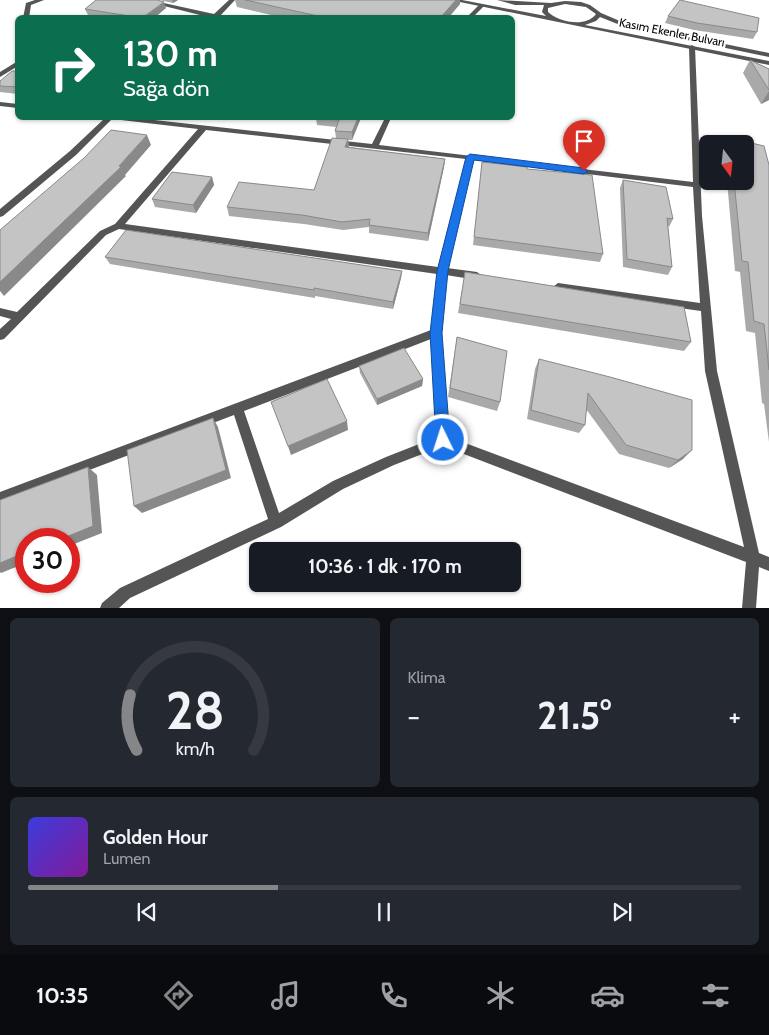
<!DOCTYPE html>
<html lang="tr">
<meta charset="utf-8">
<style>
:root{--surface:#171b24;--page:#242831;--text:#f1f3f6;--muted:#9ea1a6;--line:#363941;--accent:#858687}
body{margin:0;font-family:Cabin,sans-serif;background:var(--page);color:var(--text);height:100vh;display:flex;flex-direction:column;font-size:19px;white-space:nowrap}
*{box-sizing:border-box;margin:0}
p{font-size:16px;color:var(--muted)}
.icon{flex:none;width:28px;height:28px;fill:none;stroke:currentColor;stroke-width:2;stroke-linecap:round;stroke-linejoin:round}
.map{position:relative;height:608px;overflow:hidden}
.details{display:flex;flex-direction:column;gap:10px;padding:10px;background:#0d0f14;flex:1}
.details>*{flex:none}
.hud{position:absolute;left:15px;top:15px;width:500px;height:105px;border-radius:8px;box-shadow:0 1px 4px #0004;background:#0b6e4f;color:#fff;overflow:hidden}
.needle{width:32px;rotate:165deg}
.controls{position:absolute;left:699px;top:135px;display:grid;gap:10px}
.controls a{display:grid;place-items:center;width:55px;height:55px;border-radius:8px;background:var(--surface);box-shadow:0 1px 4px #0004;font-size:25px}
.speed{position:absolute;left:15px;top:528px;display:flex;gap:10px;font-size:25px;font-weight:700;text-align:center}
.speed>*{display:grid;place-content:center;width:65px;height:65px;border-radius:50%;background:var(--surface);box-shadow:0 1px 4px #0004;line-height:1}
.speed .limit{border:8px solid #d22;background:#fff;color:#111}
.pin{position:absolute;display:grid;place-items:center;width:42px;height:42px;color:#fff;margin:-51px -21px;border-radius:50% 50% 50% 0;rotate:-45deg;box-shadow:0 0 5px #0007}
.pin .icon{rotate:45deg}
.me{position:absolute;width:55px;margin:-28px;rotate:356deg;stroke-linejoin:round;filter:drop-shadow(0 0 4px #0008)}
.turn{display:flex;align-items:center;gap:18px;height:105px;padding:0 25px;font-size:22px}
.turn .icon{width:65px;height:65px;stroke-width:2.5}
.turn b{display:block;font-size:35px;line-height:42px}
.big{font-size:38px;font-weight:700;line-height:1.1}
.details .card{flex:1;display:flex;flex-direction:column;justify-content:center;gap:8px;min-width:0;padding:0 18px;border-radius:8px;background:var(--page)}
.details .dial{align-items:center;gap:0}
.dial svg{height:130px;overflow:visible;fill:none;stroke:var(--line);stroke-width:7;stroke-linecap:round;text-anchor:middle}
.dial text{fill:var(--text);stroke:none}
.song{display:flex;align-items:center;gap:15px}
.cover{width:60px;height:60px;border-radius:8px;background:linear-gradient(135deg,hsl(240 70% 55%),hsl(290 70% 35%))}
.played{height:5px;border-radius:2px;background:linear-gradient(90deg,var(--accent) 35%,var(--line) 35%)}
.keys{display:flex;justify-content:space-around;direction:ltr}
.heat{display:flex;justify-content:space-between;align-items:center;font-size:28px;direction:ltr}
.details .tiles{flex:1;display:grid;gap:10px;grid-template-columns:1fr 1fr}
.card:last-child{grid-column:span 2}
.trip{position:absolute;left:249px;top:542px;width:272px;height:50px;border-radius:8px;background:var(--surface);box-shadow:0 1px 4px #0004;font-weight:700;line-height:50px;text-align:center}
.tabs{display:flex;height:80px;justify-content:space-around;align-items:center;background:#090b0e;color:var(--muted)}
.tabs .icon{width:35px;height:35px}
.tabs .active{color:var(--accent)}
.tabs b{font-size:22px;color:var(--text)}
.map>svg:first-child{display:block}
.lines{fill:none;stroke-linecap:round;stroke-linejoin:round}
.minor{fill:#555;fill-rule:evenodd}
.tertiary{fill:#555;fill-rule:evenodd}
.wall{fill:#a9a9a9}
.shaded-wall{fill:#898989}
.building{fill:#c4c4c4;stroke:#898989}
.route{fill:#1a73e8;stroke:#114b97}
.labels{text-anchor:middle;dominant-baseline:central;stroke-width:4.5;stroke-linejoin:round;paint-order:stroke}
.far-street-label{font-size:12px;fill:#000;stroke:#fff}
</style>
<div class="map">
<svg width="769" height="608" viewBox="0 0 769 608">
<rect width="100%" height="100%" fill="#fff"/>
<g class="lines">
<!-- minor -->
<g class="minor">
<path d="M 35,0 L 44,0 L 31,5 L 29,18 L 23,18 L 26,3 Z"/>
<path d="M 140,0 L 150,0 L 214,14 L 229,0 L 235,0 L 220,16 L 225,18 L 212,18 Z"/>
<path d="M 479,5 L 484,6 L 472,18 L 466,18 Z"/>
<path d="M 692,45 L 695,47 L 702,216 L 717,371 L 759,553 L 769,557 L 769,571 L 759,567 L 756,608 L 742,608 L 746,562 L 443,446 L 394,465 L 343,489 L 281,527 L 130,598 L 119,608 L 100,608 L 102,603 L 120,588 L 268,519 L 234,415 L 0,504 L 0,492 L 431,330 L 437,274 L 119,229 L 106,235 L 4,339 L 0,340 L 0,329 L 11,319 L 0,316 L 0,308 L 17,312 L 100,231 L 115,224 L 198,129 L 121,120 L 118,118 L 136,118 L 372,144 L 385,118 L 391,118 L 379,145 L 693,182 L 689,47 ZM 206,130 L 466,159 L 438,267 L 125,224 ZM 473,160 L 693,187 L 700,303 L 558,283 L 553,287 L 558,291 L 701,311 L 705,371 L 744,547 L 449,437 L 441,333 L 446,275 L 477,280 L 482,276 L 477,272 L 447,268 ZM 431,339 L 437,437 L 386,457 L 333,481 L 279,513 L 244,411 Z"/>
<path d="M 18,61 L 18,66 L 0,77 L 0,72 Z"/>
<path d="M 0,102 L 18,104 L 18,108 L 0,106 Z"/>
<path d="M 105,118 L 113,118 L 76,155 L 3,216 L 0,217 L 0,209 L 70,151 Z"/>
</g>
<!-- tertiary -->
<path class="tertiary" d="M 450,0 L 462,0 L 546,16 L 542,12 L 544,5 L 515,5 L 497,0 L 551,3 L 565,1 L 581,2 L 590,5 L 601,13 L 627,24 L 769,53 L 769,57 L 625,27 L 600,17 L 596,21 L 585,25 L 769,61 L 769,65 ZM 565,4 L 586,7 L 596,14 C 586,28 558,22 548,12 L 548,8 Z"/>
</g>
<!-- wall -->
<g class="wall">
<path d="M 159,0 L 178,0 L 173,3 Z"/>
<path d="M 235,0 L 460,0 L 460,4 L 448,18 L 284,18 L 237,7 Z"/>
<path d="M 166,8 L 154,18 L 101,18 L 88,15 L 85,9 Z"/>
<path d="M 668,16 L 757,32 L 753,39 L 694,30 L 665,23 Z"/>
<path d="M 750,60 L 769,69 L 769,100 L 761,104 L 743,73 Z"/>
<path d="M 18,71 L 18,94 L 0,92 L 0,81 Z"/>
<path d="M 316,118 L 361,118 L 352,140 L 348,140 L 349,147 L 445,159 L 444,167 L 428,241 L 369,233 L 369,227 L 343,230 L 304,224 L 229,216 L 227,207 L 314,190 L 336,138 L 335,131 L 336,127 L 317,125 Z"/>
<path d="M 726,137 L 764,146 L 769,165 L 769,442 L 764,404 L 762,403 L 755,333 L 746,331 L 740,272 L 735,271 L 727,181 L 745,181 L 745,144 L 723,144 Z"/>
<path d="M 482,162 L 527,169 L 603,254 L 600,262 L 473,245 Z"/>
<path d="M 212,177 L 214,185 L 196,213 L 155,207 L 152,199 Z"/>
<path d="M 623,180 L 673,219 L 669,227 L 668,226 L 672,267 L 668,275 L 623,267 L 620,188 Z"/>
<path d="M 105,257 L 402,271 L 401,278 L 393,309 L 315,296 L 315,298 L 110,264 Z"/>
<path d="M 465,272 L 691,342 L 684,351 L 458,313 Z"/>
<path d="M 457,337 L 500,402 L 497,411 L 448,397 Z"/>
<path d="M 539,359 L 683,459 L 669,468 L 619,454 L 586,409 L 585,425 L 579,433 L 527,419 L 535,369 Z"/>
<path d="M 359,366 L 423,379 L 422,386 L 377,405 L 360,373 Z"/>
</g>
<!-- shaded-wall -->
<g class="shaded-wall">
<path d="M 172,0 L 178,0 L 173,3 Z"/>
<path d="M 456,0 L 460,0 L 460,4 L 448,18 L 440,18 Z"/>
<path d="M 164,2 L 166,8 L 154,18 L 143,18 Z"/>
<path d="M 769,91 L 769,100 L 761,104 Z"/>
<path d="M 358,118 L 361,118 L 352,140 L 352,132 Z"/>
<path d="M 147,135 L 151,145 L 125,175 L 126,176 L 4,296 L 0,291 L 0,282 L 119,166 Z"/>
<path d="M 348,139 L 349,148 L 345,147 Z"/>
<path d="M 445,159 L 444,167 L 428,241 L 428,233 Z"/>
<path d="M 212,177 L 214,185 L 196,213 L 193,205 Z"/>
<path d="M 402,271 L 401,278 L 393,309 L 393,302 Z"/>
<path d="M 423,379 L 422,386 L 377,405 L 377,399 Z"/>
<path d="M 213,418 L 218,427 L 231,478 L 142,513 L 134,506 Z"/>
<path d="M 347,421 L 348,430 L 291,455 L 288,446 Z"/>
<path d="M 692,450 L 683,459 L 669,468 L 678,460 Z"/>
<path d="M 88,467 L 97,475 L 102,533 L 69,546 L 69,539 L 61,539 Z"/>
<path d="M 26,552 L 26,563 L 1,573 L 0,572 L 0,563 Z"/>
</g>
<!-- building -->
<g class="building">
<path d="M 96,0 L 157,0 L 164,2 L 142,18 L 85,9 Z"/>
<path d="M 245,0 L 456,0 L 440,18 L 327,18 Z"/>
<path d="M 680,0 L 759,18 L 757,32 L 697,23 L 668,16 Z"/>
<path d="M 750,60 L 769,69 L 769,90 Z"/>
<path d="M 12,71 L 18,71 L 18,87 L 0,86 L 0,81 Z"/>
<path d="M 319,118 L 358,118 L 352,132 L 335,131 L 339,120 Z"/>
<path d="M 111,130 L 147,135 L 119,166 L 121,167 L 0,282 L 0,230 L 84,158 Z"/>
<path d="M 726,137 L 764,146 L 769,165 L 769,370 L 764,324 L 754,321 L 748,262 L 742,261 L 734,181 L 745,181 L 745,144 L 727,144 Z"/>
<path d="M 332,138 L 348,139 L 345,147 L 445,159 L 428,233 L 369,225 L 370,219 L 342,222 L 302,215 L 227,207 L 239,182 L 314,190 Z"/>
<path d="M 482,162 L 527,167 L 527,169 L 592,175 L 603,254 L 474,237 Z"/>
<path d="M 172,172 L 212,177 L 193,205 L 152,199 Z"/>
<path d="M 623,180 L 666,187 L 673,219 L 667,218 L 672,267 L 627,259 Z"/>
<path d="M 126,230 L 402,271 L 393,302 L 314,288 L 314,290 L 105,257 Z"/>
<path d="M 465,272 L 684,307 L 691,342 L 460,304 Z"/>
<path d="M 457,337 L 507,351 L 500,402 L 450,388 Z"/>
<path d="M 404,348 L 423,379 L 377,399 L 359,366 Z"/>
<path d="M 539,359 L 610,377 L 692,400 L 692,450 L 678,460 L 626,445 L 588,393 L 585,425 L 531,410 Z"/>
<path d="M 327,379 L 347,421 L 288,446 L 271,402 Z"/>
<path d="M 213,418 L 226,470 L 134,506 L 127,450 Z"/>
<path d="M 88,467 L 93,526 L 61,539 L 26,539 L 26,552 L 0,563 L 0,500 Z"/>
</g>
<!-- route -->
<path class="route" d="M 470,154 L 584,168 L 588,171 L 584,174 L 474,160 L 448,271 L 442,333 L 450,440 L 448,445 L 443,447 L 438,445 L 436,440 L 430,333 L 437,271 L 466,157 Z"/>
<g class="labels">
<!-- far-street labels -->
<g class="far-street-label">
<text transform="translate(672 32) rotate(11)">Kasım Ekenler Bulvarı</text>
</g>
</g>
</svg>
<div class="controls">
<a><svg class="needle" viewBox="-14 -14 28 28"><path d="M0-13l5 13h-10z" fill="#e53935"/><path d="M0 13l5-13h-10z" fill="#9ea1a6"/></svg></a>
</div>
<div class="speed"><div class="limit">30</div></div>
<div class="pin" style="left:584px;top:171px;background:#d93025"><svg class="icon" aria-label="arrive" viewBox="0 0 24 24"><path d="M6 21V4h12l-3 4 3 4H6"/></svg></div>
<svg class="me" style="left:443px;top:440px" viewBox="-20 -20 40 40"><circle r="17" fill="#1a73e8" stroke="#fff" stroke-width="3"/><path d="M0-11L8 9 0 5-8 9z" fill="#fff"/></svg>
<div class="trip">10:36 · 1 dk · 170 m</div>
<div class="hud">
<div class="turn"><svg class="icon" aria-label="right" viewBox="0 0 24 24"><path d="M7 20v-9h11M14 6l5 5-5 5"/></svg><div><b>130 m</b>Sağa dön</div></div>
</div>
</div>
<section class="details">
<div class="tiles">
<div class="card dial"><svg viewBox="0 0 100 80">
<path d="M14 69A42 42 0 1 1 86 69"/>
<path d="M14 69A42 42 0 0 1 10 35" stroke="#858687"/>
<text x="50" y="56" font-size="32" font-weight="700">28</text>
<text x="50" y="72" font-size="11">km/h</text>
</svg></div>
<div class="card"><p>Klima</p>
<div class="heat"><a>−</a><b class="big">21.5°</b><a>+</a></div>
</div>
<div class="card">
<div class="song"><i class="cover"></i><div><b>Golden Hour</b><p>Lumen</p></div></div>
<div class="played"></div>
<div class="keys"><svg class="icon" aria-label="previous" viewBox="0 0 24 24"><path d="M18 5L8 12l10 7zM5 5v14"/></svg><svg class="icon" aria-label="pause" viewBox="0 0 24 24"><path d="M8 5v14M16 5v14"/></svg><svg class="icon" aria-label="next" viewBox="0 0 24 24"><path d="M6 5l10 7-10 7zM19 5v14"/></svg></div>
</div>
</div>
</section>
<nav class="tabs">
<b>10:35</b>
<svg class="icon active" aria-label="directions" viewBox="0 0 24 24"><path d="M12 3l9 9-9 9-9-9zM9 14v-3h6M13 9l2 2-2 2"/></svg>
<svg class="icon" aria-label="music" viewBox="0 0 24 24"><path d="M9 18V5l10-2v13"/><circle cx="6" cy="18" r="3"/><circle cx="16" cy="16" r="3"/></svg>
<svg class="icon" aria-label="phone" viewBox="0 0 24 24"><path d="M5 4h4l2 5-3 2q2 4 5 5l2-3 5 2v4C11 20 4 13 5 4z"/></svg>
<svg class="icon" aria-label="climate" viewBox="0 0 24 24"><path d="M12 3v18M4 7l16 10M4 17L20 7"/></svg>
<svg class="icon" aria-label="car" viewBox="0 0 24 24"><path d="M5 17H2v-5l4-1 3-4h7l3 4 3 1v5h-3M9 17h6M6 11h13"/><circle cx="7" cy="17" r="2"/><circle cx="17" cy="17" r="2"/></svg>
<svg class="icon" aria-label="filters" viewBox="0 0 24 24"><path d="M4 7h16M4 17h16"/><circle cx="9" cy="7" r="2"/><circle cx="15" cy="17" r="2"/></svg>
</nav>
